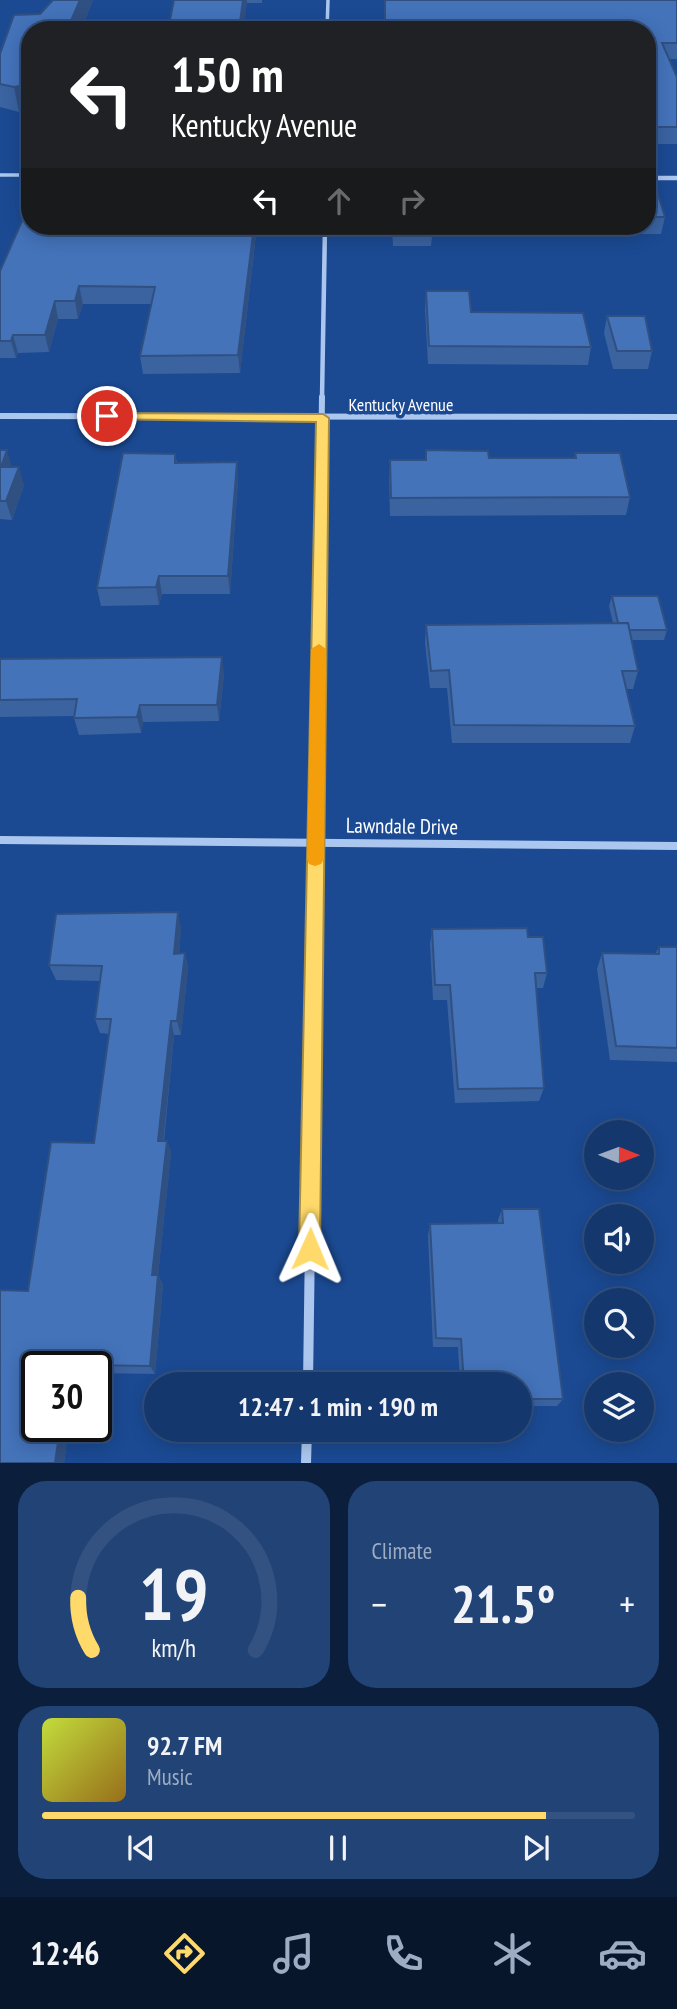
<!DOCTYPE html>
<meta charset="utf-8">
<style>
:root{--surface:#14386e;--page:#214376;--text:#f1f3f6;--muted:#9dacc2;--line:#335281;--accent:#ffda6a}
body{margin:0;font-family:"PT Sans Narrow",sans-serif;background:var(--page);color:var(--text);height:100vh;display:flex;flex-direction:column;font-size:26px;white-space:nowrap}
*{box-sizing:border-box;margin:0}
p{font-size:23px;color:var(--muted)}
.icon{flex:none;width:38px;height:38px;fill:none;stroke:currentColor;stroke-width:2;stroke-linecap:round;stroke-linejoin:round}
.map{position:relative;height:1463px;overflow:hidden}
.panel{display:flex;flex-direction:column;gap:18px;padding:18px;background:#0b1f3c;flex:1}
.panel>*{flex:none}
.banner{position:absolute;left:21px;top:21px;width:635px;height:214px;border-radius:28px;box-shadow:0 4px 18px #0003,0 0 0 2px var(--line);background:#202124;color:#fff;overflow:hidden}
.needle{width:46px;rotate:91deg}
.buttons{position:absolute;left:584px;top:1120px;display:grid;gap:14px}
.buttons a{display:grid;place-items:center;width:70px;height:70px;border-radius:50%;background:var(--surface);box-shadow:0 4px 18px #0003,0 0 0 2px var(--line);font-size:35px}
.speed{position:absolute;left:21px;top:1351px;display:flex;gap:14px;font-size:35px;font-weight:700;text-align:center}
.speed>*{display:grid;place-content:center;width:91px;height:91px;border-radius:50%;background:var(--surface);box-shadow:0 4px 18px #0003,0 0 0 2px var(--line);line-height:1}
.speed .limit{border:4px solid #111;border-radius:10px;background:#fff;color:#111}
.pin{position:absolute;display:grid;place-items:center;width:60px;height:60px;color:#fff;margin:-30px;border:4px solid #fff;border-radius:50%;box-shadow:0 2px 7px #0007}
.me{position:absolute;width:77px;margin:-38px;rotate:1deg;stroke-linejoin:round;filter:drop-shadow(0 0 5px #0008)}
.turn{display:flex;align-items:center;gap:24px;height:147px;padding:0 35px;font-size:32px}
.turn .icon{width:91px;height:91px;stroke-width:2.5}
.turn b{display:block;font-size:49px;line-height:60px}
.lanes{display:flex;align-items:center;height:66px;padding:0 35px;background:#0003;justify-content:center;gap:35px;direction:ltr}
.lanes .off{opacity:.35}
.big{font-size:52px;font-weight:700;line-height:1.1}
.panel .tile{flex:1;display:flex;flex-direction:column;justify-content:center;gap:10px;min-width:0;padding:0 24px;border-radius:28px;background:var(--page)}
.panel .dial{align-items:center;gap:0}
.dial svg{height:182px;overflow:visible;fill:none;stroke:var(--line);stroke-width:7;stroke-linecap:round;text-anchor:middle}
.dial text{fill:var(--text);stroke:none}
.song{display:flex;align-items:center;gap:21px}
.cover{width:84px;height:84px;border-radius:10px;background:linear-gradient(135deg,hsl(70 70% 55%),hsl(40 70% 35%))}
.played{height:7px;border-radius:4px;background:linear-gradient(90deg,var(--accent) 85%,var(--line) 85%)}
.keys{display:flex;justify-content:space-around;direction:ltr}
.heat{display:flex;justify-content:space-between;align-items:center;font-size:38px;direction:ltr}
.panel .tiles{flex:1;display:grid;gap:18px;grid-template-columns:1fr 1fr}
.tile:last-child{grid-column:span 2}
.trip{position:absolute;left:144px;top:1372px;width:388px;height:70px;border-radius:35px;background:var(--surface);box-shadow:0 4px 18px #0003,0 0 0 2px var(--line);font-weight:700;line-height:70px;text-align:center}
.tab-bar{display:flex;height:112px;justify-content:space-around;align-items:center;background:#08162c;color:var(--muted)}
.tab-bar .icon{width:49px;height:49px}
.tab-bar .on{color:var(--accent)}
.tab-bar b{font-size:32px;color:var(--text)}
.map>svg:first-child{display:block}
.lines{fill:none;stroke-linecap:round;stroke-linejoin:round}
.street-far4{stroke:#acc7ef;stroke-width:3.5}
.street-far3{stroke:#acc7ef;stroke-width:4.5}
.street-far2{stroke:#acc7ef;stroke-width:6}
.street-far1{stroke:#acc7ef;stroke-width:8}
.street{stroke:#acc7ef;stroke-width:10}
.wall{fill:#3a63a0}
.shaded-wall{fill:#305082}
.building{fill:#4473ba;stroke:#305082;stroke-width:2}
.route{fill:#ffda6a;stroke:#a68e45;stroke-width:2}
.slow{fill:#f59e0b}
.labels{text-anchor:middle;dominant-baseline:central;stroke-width:7;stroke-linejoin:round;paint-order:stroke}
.far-street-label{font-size:18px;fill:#fff;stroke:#1b4a93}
.street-label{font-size:21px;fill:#fff;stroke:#1b4a93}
</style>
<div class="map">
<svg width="677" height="1463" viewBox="0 0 677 1463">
<rect width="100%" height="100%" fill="#1b4a93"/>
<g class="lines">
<!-- street-far4 -->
<g class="street-far4">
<path d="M 327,30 L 328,0"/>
<path d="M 0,175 L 30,175"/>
</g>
<!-- street-far3 -->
<g class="street-far3">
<path d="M 648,178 L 677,178"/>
<path d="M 322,398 L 325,226"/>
</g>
<!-- street-far2 -->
<g class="street-far2">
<path d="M 0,416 L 677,417"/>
<path d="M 318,676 L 322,397"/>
</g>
<!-- street-far1 -->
<g class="street-far1">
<path d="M 0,840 L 677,846"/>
<path d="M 313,1025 L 318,674"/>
</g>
<!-- street -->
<g class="street">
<path d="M 308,1384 L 313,1024"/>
<path d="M 306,1463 L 307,1430"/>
</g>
</g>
<!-- wall -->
<g class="wall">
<path d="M 53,0 L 93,0 L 81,30 L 30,30 L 19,112 L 0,107 L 0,54 Z"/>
<path d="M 174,0 L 262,0 L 262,3 L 247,3 Z"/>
<path d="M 384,0 L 677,0 L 677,59 L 669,59 L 677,77 L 677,144 L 652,144 L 648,133 L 648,30 L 384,30 Z"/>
<path d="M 648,163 L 665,217 L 661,234 L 619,234 L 617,226 L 648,226 Z"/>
<path d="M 257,226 L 240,373 L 143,374 L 140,356 L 151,304 L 83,304 L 78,319 L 58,319 L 49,352 L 18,353 L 16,358 L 0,358 L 0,271 Z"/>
<path d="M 392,226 L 536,226 L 534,236 L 432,237 L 431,246 L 393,246 Z"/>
<path d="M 426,291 L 471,312 L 591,347 L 588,365 L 428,364 L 425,309 Z"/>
<path d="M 607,316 L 652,351 L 648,369 L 613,369 L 604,333 Z"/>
<path d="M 0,450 L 24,485 L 12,520 L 0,519 Z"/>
<path d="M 426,450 L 489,458 L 574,458 L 575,453 L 630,497 L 626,515 L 390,516 L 389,478 L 390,460 L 425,460 Z"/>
<path d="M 175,454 L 177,463 L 238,480 L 230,594 L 162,594 L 159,605 L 101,606 L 97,588 Z"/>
<path d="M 612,596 L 667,630 L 664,640 L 631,640 L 638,671 L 633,689 L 626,689 L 635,726 L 630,743 L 452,743 L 447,688 L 430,688 L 425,643 L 426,625 L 613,623 L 609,606 Z"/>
<path d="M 0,659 L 224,674 L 219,721 L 143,722 L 141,733 L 79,735 L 74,718 L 75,716 L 0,717 Z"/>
<path d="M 181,928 L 179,954 L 185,953 L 188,968 L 181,1035 L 174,1035 L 164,1141 L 167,1141 L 171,1153 L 158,1275 L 163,1285 L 155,1374 L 96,1373 L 96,1367 L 37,1367 L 88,1426 L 87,1441 L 67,1441 L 64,1463 L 0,1463 L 28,1291 L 94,1143 L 109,1034 L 100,1033 L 95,1019 L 100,981 L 56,980 L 49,965 Z"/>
<path d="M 432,929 L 528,937 L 547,973 L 543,988 L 536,988 L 544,1088 L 539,1101 L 455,1103 L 447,1000 L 433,1000 L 430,944 Z"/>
<path d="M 659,947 L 677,947 L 677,1062 L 610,1060 L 597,969 L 602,953 L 655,954 Z"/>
<path d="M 502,1209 L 563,1399 L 557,1406 L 520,1406 L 520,1384 L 460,1384 L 458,1347 L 433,1347 L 428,1235 L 430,1224 L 498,1223 L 498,1220 Z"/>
</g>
<!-- shaded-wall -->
<g class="shaded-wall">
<path d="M 80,0 L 93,0 L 81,30 L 67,30 Z"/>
<path d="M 243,0 L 247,0 L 247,3 L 243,30 L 239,30 Z"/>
<path d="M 30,84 L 30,110 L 19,112 L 14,87 Z"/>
<path d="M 254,226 L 257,226 L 240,373 L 238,355 Z"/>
<path d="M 79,286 L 83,304 L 78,319 L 75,301 Z"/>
<path d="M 55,301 L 58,319 L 49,352 L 45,335 Z"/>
<path d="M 13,335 L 18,353 L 16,358 L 11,341 Z"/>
<path d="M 7,450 L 12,468 L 1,467 Z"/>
<path d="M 237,462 L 238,480 L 230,594 L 228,576 Z"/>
<path d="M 19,467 L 24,485 L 12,520 L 6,501 Z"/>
<path d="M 159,576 L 162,594 L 159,605 L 156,587 Z"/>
<path d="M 222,657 L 224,674 L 219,721 L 217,705 Z"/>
<path d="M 140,705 L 143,722 L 141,733 L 137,717 Z"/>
<path d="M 178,912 L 181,928 L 178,969 L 174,954 Z"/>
<path d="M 185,953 L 188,968 L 181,1035 L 177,1021 Z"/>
<path d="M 171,1021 L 174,1035 L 162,1153 L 158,1141 Z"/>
<path d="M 167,1141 L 171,1153 L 157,1285 L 152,1275 Z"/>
<path d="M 158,1275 L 163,1285 L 155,1374 L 150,1366 Z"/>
<path d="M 81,1426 L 88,1426 L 87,1441 L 80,1434 Z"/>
<path d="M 59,1435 L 67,1441 L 64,1463 L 55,1463 Z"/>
</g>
<!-- building -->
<g class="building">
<path d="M 53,0 L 80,0 L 67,30 L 30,30 L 30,84 L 14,87 L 0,84 L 0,54 L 14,15 L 40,14 Z"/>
<path d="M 174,0 L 243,0 L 239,30 L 168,30 Z"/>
<path d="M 385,0 L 677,0 L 677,43 L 662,43 L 677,77 L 677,127 L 655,127 L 648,108 L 648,30 L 385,30 Z"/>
<path d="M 648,163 L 665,217 L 648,217 Z"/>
<path d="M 30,203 L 30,226 L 254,226 L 238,355 L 140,356 L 155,287 L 79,286 L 75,301 L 55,301 L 45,335 L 13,335 L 11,341 L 0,341 L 0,271 Z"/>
<rect x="393" y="226" width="39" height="3"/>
<path d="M 426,291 L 469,291 L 471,312 L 583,313 L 591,347 L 429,346 Z"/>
<path d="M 607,316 L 645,316 L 652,351 L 617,351 Z"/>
<path d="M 0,450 L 7,450 L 1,467 L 19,467 L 6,501 L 0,501 Z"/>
<path d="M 426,450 L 488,451 L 489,458 L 576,458 L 575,453 L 620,453 L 630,497 L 391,498 L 390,460 L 426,460 Z"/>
<path d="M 123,453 L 175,454 L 175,463 L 237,462 L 228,576 L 159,576 L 156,587 L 97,588 Z"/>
<path d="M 612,596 L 658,596 L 667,630 L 629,630 L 628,623 L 618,623 Z"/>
<path d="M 628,623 L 638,671 L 622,671 L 635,726 L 454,725 L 449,670 L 431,671 L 426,625 Z"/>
<path d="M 222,657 L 217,705 L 140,705 L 137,717 L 74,718 L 77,699 L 0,700 L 0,659 Z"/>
<path d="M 178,912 L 174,954 L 185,953 L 177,1021 L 171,1021 L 158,1141 L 167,1141 L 152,1275 L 158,1275 L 150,1366 L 87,1365 L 87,1367 L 37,1367 L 37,1426 L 81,1426 L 80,1434 L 59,1435 L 55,1463 L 0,1463 L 0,1290 L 28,1291 L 51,1142 L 94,1143 L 111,1019 L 95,1019 L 102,966 L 49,965 L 56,914 Z"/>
<path d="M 527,928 L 528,937 L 543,937 L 547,973 L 535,973 L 544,1088 L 458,1089 L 450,985 L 435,985 L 432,929 Z"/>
<path d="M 659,947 L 677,947 L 677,1048 L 616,1046 L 602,953 L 659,954 Z"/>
<path d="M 502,1209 L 539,1209 L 563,1399 L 520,1399 L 520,1384 L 464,1384 L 461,1339 L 436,1338 L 430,1224 L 503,1223 Z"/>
</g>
<!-- route -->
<path class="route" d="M 107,413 L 323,414 L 329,418 L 320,1249 L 317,1256 L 310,1260 L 302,1256 L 299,1249 L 316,422 L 103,419 L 101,416 Z"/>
<!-- slow -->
<path class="slow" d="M 319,644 L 326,649 L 324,859 L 321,864 L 315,866 L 309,864 L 307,859 L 311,649 Z"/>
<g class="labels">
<!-- far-street labels -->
<g class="far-street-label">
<text x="401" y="404">Kentucky Avenue</text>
</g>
<!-- street labels -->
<g class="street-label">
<text transform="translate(402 826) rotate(1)">Lawndale Drive</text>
</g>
</g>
</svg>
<div class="buttons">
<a><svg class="needle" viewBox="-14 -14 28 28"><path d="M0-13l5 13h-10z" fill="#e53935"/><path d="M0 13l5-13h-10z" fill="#9dacc2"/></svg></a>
<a><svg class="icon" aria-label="sound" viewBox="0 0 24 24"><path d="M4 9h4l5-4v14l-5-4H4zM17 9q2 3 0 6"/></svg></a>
<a><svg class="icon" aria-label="search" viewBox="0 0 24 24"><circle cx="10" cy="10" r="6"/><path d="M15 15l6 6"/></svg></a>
<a><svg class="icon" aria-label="layers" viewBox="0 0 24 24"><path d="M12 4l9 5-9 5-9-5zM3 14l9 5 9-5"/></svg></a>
</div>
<div class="speed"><div class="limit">30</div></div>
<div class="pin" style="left:107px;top:416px;background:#d93025"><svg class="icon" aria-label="arrive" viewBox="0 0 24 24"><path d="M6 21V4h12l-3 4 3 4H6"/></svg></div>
<svg class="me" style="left:310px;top:1249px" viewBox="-20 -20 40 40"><path d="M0-17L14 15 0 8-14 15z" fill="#ffda6a" stroke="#fff" stroke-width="4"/></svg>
<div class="trip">12:47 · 1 min · 190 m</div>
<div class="banner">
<div class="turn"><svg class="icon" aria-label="left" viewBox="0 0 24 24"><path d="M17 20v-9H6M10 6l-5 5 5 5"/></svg><div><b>150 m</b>Kentucky Avenue</div></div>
<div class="lanes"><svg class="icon" aria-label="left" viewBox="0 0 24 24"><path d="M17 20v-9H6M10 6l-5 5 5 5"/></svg><svg class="icon off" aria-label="ahead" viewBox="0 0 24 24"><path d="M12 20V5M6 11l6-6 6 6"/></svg><svg class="icon off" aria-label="right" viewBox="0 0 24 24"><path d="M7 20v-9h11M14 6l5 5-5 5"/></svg></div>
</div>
</div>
<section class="panel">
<div class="tiles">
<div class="tile dial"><svg viewBox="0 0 100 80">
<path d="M14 69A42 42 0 1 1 86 69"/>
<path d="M14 69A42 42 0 0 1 8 46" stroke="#ffda6a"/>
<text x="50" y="56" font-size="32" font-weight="700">19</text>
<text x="50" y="72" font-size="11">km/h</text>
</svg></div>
<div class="tile"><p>Climate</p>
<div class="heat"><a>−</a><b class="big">21.5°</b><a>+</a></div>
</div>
<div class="tile">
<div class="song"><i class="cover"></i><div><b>92.7 FM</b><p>Music</p></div></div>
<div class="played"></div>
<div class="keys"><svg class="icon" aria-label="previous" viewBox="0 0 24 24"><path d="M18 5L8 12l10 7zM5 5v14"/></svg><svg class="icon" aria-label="pause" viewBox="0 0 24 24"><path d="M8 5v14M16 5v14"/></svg><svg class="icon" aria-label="next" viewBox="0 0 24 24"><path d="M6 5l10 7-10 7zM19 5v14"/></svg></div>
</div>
</div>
</section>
<nav class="tab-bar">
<b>12:46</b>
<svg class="icon on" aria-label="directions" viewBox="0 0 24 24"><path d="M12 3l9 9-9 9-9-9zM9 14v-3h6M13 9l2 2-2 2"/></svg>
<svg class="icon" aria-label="music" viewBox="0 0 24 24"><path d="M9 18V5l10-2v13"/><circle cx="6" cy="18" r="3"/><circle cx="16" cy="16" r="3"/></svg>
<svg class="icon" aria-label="phone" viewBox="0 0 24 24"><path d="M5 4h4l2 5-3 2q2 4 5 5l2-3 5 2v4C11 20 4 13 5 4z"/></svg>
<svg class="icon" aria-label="climate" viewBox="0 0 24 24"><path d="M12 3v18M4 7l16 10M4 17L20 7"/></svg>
<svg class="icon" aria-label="car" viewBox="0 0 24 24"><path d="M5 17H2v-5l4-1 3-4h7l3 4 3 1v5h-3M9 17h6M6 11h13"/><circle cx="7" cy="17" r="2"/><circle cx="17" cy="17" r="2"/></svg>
</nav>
